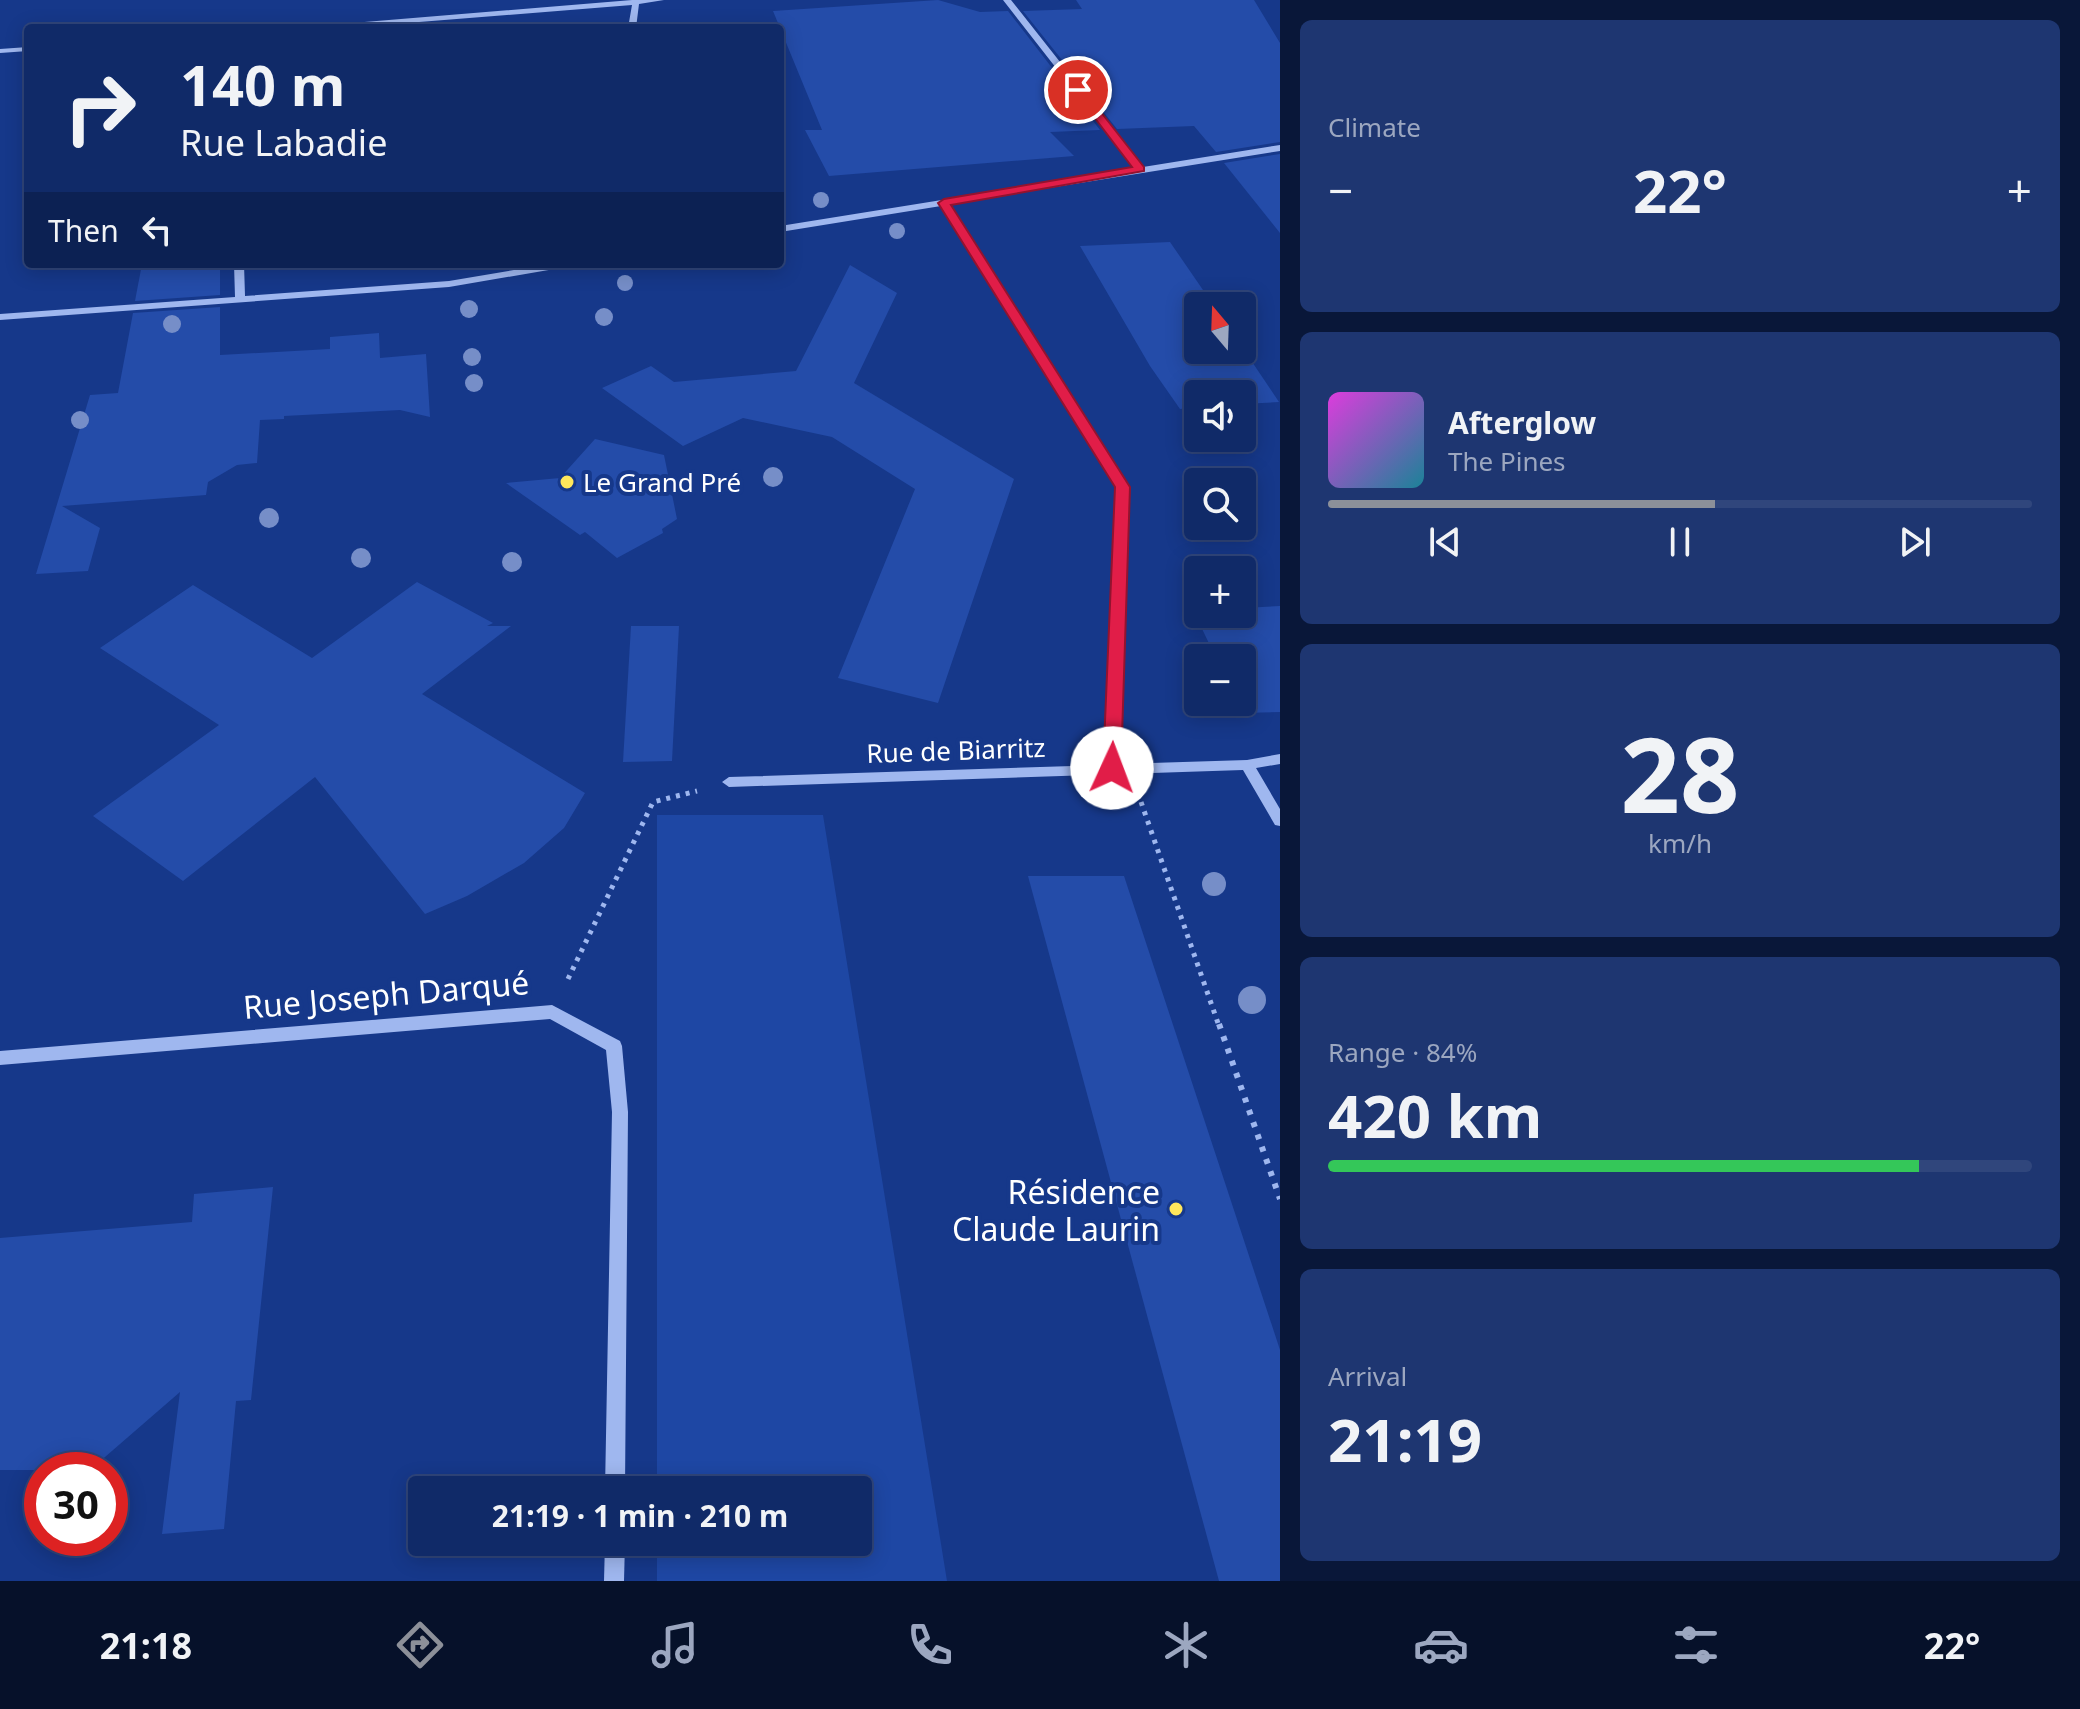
<!DOCTYPE html>
<meta charset="utf-8">
<style>
:root{--surface:#102a68;--page:#1e3671;--text:#f1f3f6;--muted:#9ca7c0;--line:#30467c;--accent:#8c9099}
body{margin:0;font-family:"Noto Sans",sans-serif;background:var(--page);color:var(--text);height:100vh;display:flex;flex-direction:column;font-size:30px;white-space:nowrap}
*{box-sizing:border-box;margin:0}
p{font-size:26px;color:var(--muted)}
.icon{flex:none;width:44px;height:44px;fill:none;stroke:currentColor;stroke-width:2;stroke-linecap:round;stroke-linejoin:round}
.map{position:relative;flex:1;overflow:hidden}
.panel{display:flex;flex-direction:column;gap:20px;padding:20px;background:#091739;width:800px}
.panel>*{flex:none}
.hud{position:absolute;left:24px;top:24px;width:760px;height:244px;border-radius:8px;box-shadow:0 4px 20px #0003,0 0 0 2px var(--line);background:#102a68;color:var(--text);overflow:hidden}
.needle{width:52px;rotate:341deg}
.fabs{position:absolute;left:1184px;top:292px;display:grid;gap:16px}
.fabs a{display:grid;place-items:center;width:72px;height:72px;border-radius:8px;background:var(--surface);box-shadow:0 4px 20px #0003,0 0 0 2px var(--line);font-size:40px}
.speed{position:absolute;left:24px;top:1452px;display:flex;gap:16px;font-size:40px;font-weight:700;text-align:center}
.speed>*{display:grid;place-content:center;width:104px;height:104px;border-radius:50%;background:var(--surface);box-shadow:0 4px 20px #0003,0 0 0 2px var(--line);line-height:1}
.speed .limit{border:12px solid #d22;background:#fff;color:#111}
.pin{position:absolute;display:grid;place-items:center;width:68px;height:68px;color:#fff;margin:-34px;border:4px solid #fff;border-radius:50%;box-shadow:0 2px 8px #0007}
.me{position:absolute;width:88px;margin:-44px;rotate:2deg;stroke-linejoin:round;filter:drop-shadow(0 0 6px #0008)}
.turn{display:flex;align-items:center;gap:28px;height:168px;padding:0 24px;font-size:36px}
.turn .icon{width:104px;height:104px;stroke-width:2.5}
.turn b{display:block;font-size:56px;line-height:68px}
.then{display:flex;align-items:center;height:76px;padding:0 24px;background:#0003;gap:16px;font-size:30px}
.big{font-size:60px;font-weight:700;line-height:1.1}
.panel .tile{flex:1;display:flex;flex-direction:column;justify-content:center;gap:12px;min-width:0;padding:0 28px;border-radius:12px;background:var(--page)}
.panel .dial{align-items:center;gap:0}
.dial b{font-size:104px;line-height:1}
.song{display:flex;align-items:center;gap:24px}
.cover{width:96px;height:96px;border-radius:12px;background:linear-gradient(135deg,hsl(300 70% 55%),hsl(190 70% 35%))}
.played{height:8px;border-radius:4px;background:linear-gradient(90deg,var(--accent) 55%,var(--line) 55%)}
.keys{display:flex;justify-content:space-around;direction:ltr}
.heat{display:flex;justify-content:space-between;align-items:center;font-size:44px;direction:ltr}
.charge{height:12px;border-radius:6px;background:linear-gradient(90deg,#34c759 84%,var(--line) 0)}
.trip{position:absolute;left:408px;top:1476px;width:464px;height:80px;border-radius:8px;background:var(--surface);box-shadow:0 4px 20px #0003,0 0 0 2px var(--line);font-weight:700;line-height:80px;text-align:center}
.dock{display:flex;height:128px;justify-content:space-around;align-items:center;background:#06112a;color:var(--muted)}
.dock .icon{width:56px;height:56px}
.dock .on{color:var(--accent)}
.dock b{font-size:36px;color:var(--text)}
main{display:flex;flex:1;min-height:0}
.map>svg:first-child{display:block}
.green{fill:#1e47a4}
.building{fill:#244ca9}
.lines{fill:none;stroke-linecap:round;stroke-linejoin:round}
.path-far1{stroke:#9fb7ef;stroke-width:5;stroke-dasharray:4 6;stroke-linecap:butt}
.path{stroke:#9fb7ef;stroke-width:6;stroke-dasharray:5 8;stroke-linecap:butt}
.minor{fill:#9fb7ef;fill-rule:evenodd}
.tree{fill:#768ec8}
.route{fill:#e11d48;stroke:#92132f;stroke-width:2}
.poi-dot{fill:#ffe75c;stroke:#16388a;stroke-width:3}
.labels{text-anchor:middle;dominant-baseline:central;stroke-width:8;stroke-linejoin:round;paint-order:stroke}
.poi-label{font-size:26px;fill:#fff;stroke:#16388a;text-anchor:start}
.street-label{font-size:26px;fill:#fff;stroke:#16388a}
.near-street-label{font-size:32px;fill:#fff;stroke:#16388a}
.near-poi-label{font-size:32px;fill:#fff;stroke:#16388a;text-anchor:end}
</style>
<main>
<div class="map">
<svg width="1280" height="1581" viewBox="0 0 1280 1581">
<rect width="100%" height="100%" fill="#16388a"/>
<!-- green -->
<path class="green" d="M 657,815 L 823,815 L 947,1581 L 657,1581 L 657,1542 L 858,1542 L 858,1490 L 657,1490 Z"/>
<!-- building -->
<g class="building">
<path d="M 938,0 L 980,12 L 1008,11 L 1100,130 L 1050,132 L 1074,156 L 829,176 L 805,130 L 822,130 L 773,11 Z"/>
<path d="M 1076,0 L 1254,0 L 1280,43 L 1280,142 L 1216,152 L 1194,126 L 1117,129 L 1023,11 L 1082,9 Z"/>
<path d="M 1280,154 L 1280,233 L 1224,163 Z"/>
<path d="M 1170,242 L 1214,306 L 1198,306 L 1198,350 L 1242,350 L 1242,347 L 1279,402 L 1242,404 L 1242,394 L 1198,394 L 1198,407 L 1180,409 L 1150,366 L 1080,246 Z"/>
<path d="M 142,264 L 220,264 L 220,295 L 135,301 Z"/>
<path d="M 850,265 L 897,293 L 854,383 L 1014,479 L 938,703 L 838,678 L 915,489 L 832,437 L 743,418 L 683,446 L 602,388 L 651,366 L 674,382 L 796,371 Z"/>
<path d="M 220,307 L 220,355 L 330,349 L 330,337 L 379,333 L 380,358 L 426,354 L 430,417 L 400,410 L 284,416 L 284,419 L 260,420 L 257,463 L 237,465 L 208,482 L 206,495 L 62,506 L 100,528 L 88,571 L 36,574 L 90,395 L 118,393 L 133,313 Z"/>
<path d="M 595,439 L 664,455 L 677,519 L 662,529 L 663,533 L 617,558 L 585,532 L 580,535 L 506,483 L 560,478 Z"/>
<path d="M 417,582 L 493,623 L 487,626 L 511,626 L 422,694 L 585,793 L 564,828 L 524,863 L 467,896 L 425,914 L 315,777 L 183,881 L 93,816 L 219,725 L 100,648 L 193,585 L 312,658 Z"/>
<path d="M 1280,606 L 1280,712 L 1242,713 L 1237,702 L 1242,702 L 1242,658 L 1216,658 L 1193,610 L 1198,609 L 1198,614 L 1242,614 L 1242,608 Z"/>
<path d="M 631,626 L 679,626 L 672,761 L 623,762 Z"/>
<path d="M 1028,876 L 1124,876 L 1280,1350 L 1280,1581 L 1219,1581 Z"/>
<path d="M 273,1187 L 251,1400 L 236,1401 L 224,1529 L 162,1534 L 180,1392 L 90,1470 L 0,1470 L 0,1238 L 192,1222 L 194,1194 Z"/>
</g>
<g class="lines">
<!-- path-far1 -->
<g class="path-far1">
<path d="M 1141,802 L 1219,1026"/>
<path d="M 568,979 L 653,802 L 697,791"/>
</g>
<!-- path -->
<path class="path" d="M 1219,1024 L 1280,1199"/>
<!-- minor -->
<g class="minor">
<path d="M 632,0 L 664,0 L 639,4 L 636,28 L 628,28 L 632,5 L 344,28 L 312,28 L 316,26 Z"/>
<path d="M 1003,0 L 1011,0 L 1143,167 L 1280,145 L 1280,151 L 949,204 L 1129,487 L 1119,764 L 1247,760 L 1280,754 L 1280,764 L 1256,768 L 1280,809 L 1280,826 L 1275,825 L 1243,770 L 729,787 L 722,782 L 729,777 L 1105,765 L 1117,487 L 941,206 L 780,232 L 780,226 L 1135,169 Z"/>
<path d="M 28,47 L 28,51 L 0,53 L 0,49 Z"/>
<path d="M 234,264 L 244,264 L 245,296 L 449,281 L 549,264 L 571,264 L 566,267 L 449,287 L 0,320 L 0,314 L 235,297 Z"/>
<path d="M 552,1005 L 620,1041 L 622,1046 L 628,1112 L 625,1490 L 605,1490 L 612,1112 L 606,1050 L 550,1019 L 0,1065 L 0,1051 Z"/>
<path d="M 605,1542 L 625,1542 L 624,1581 L 604,1581 Z"/>
</g>
</g>
<!-- trees -->
<g class="tree">
<circle cx="821" cy="200" r="8"/>
<circle cx="897" cy="231" r="8"/>
<circle cx="625" cy="283" r="8"/>
<circle cx="469" cy="309" r="9"/>
<circle cx="604" cy="317" r="9"/>
<circle cx="172" cy="324" r="9"/>
<circle cx="472" cy="357" r="9"/>
<circle cx="474" cy="383" r="9"/>
<circle cx="80" cy="420" r="9"/>
<circle cx="773" cy="477" r="10"/>
<circle cx="269" cy="518" r="10"/>
<circle cx="361" cy="558" r="10"/>
<circle cx="512" cy="562" r="10"/>
<circle cx="1214" cy="884" r="12"/>
<circle cx="1252" cy="1000" r="14"/>
</g>
<!-- route -->
<path class="route" d="M 1075,88 L 1082,88 L 1144,167 L 1144,171 L 951,205 L 1130,487 L 1121,768 L 1112,774 L 1103,768 L 1115,487 L 938,203 L 944,199 L 1132,167 L 1075,92 Z"/>
<!-- markers -->
<g class="poi-dot">
<circle cx="567" cy="482" r="8"/>
<circle cx="1176" cy="1209" r="8"/>
</g>
<g class="labels">
<!-- poi labels -->
<g class="poi-label">
<text x="583" y="482">Le Grand Pré</text>
</g>
<!-- street labels -->
<g class="street-label">
<text transform="translate(956 750) rotate(-2)">Rue de Biarritz</text>
</g>
<!-- near-street labels -->
<g class="near-street-label">
<text transform="translate(386 994) rotate(-5)">Rue Joseph Darqué</text>
</g>
<!-- near-poi labels -->
<g class="near-poi-label">
<text x="1160" y="1191">Résidence<tspan x="1160" dy="37">Claude Laurin</tspan></text>
</g>
</g>
</svg>
<div class="fabs">
<a><svg class="needle" viewBox="-14 -14 28 28"><path d="M0-13l5 13h-10z" fill="#e53935"/><path d="M0 13l5-13h-10z" fill="#9ca7c0"/></svg></a>
<a><svg class="icon" aria-label="sound" viewBox="0 0 24 24"><path d="M4 9h4l5-4v14l-5-4H4zM17 9q2 3 0 6"/></svg></a>
<a><svg class="icon" aria-label="search" viewBox="0 0 24 24"><circle cx="10" cy="10" r="6"/><path d="M15 15l6 6"/></svg></a>
<a>+</a>
<a>−</a>
</div>
<div class="speed"><div class="limit">30</div></div>
<div class="pin" style="left:1078px;top:90px;background:#d93025"><svg class="icon" aria-label="arrive" viewBox="0 0 24 24"><path d="M6 21V4h12l-3 4 3 4H6"/></svg></div>
<svg class="me" style="left:1112px;top:768px" viewBox="-20 -20 40 40"><circle r="19" fill="#fff"/><path d="M0-13L10 11 0 6-10 11z" fill="#e11d48"/></svg>
<div class="trip">21:19 · 1 min · 210 m</div>
<div class="hud">
<div class="turn"><svg class="icon" aria-label="right" viewBox="0 0 24 24"><path d="M7 20v-9h11M14 6l5 5-5 5"/></svg><div><b>140 m</b>Rue Labadie</div></div>
<div class="then">Then<svg class="icon" aria-label="left" viewBox="0 0 24 24"><path d="M17 20v-9H6M10 6l-5 5 5 5"/></svg></div>
</div>
</div>
<section class="panel">
<div class="tile"><p>Climate</p>
<div class="heat"><a>−</a><b class="big">22°</b><a>+</a></div>
</div>
<div class="tile">
<div class="song"><i class="cover"></i><div><b>Afterglow</b><p>The Pines</p></div></div>
<div class="played"></div>
<div class="keys"><svg class="icon" aria-label="previous" viewBox="0 0 24 24"><path d="M18 5L8 12l10 7zM5 5v14"/></svg><svg class="icon" aria-label="pause" viewBox="0 0 24 24"><path d="M8 5v14M16 5v14"/></svg><svg class="icon" aria-label="next" viewBox="0 0 24 24"><path d="M6 5l10 7-10 7zM19 5v14"/></svg></div>
</div>
<div class="tile dial"><b>28</b><p>km/h</p></div>
<div class="tile"><p>Range · 84%</p><b class="big">420 km</b><div class="charge"></div></div>
<div class="tile"><p>Arrival</p><b class="big">21:19</b></div>
</section>
</main>
<nav class="dock">
<b>21:18</b>
<svg class="icon on" aria-label="directions" viewBox="0 0 24 24"><path d="M12 3l9 9-9 9-9-9zM9 14v-3h6M13 9l2 2-2 2"/></svg>
<svg class="icon" aria-label="music" viewBox="0 0 24 24"><path d="M9 18V5l10-2v13"/><circle cx="6" cy="18" r="3"/><circle cx="16" cy="16" r="3"/></svg>
<svg class="icon" aria-label="phone" viewBox="0 0 24 24"><path d="M5 4h4l2 5-3 2q2 4 5 5l2-3 5 2v4C11 20 4 13 5 4z"/></svg>
<svg class="icon" aria-label="climate" viewBox="0 0 24 24"><path d="M12 3v18M4 7l16 10M4 17L20 7"/></svg>
<svg class="icon" aria-label="car" viewBox="0 0 24 24"><path d="M5 17H2v-5l4-1 3-4h7l3 4 3 1v5h-3M9 17h6M6 11h13"/><circle cx="7" cy="17" r="2"/><circle cx="17" cy="17" r="2"/></svg>
<svg class="icon" aria-label="filters" viewBox="0 0 24 24"><path d="M4 7h16M4 17h16"/><circle cx="9" cy="7" r="2"/><circle cx="15" cy="17" r="2"/></svg>
<b>22°</b>
</nav>
